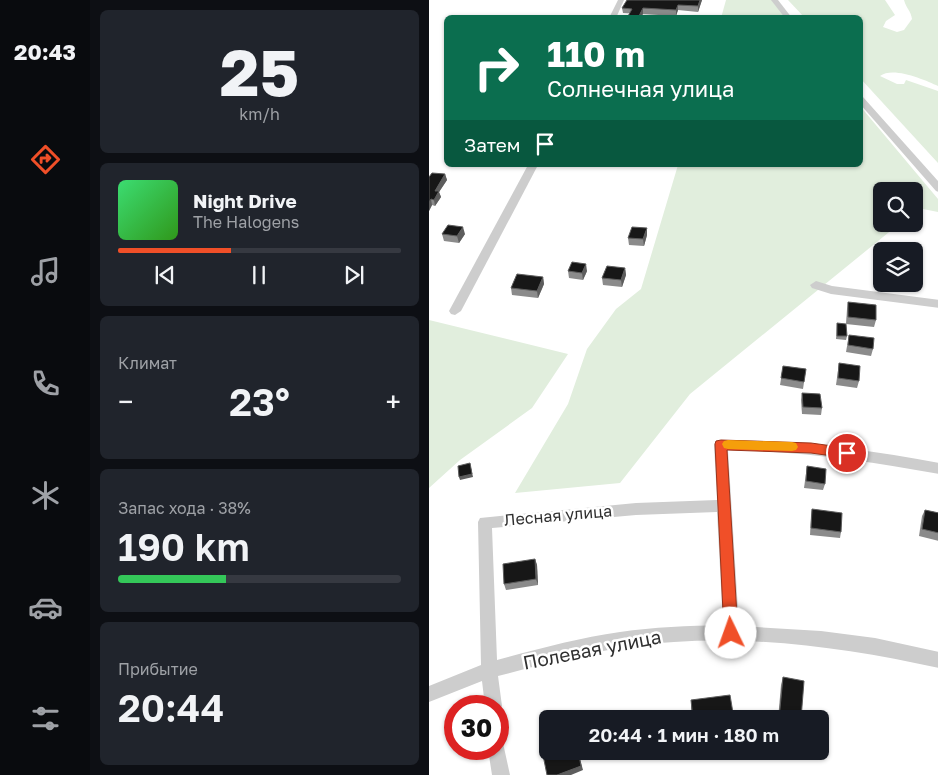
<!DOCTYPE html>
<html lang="ru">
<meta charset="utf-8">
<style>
:root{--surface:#171b24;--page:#20242c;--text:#f1f3f6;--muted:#9ea1a6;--line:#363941;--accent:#f04f28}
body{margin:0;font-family:"Golos Text",sans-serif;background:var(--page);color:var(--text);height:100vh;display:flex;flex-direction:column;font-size:19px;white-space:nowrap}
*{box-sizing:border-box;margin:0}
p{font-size:16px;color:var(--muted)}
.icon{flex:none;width:28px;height:28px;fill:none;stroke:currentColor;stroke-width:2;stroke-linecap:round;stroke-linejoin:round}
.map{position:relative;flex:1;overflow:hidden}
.sheet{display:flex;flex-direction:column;gap:10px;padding:10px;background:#0d0f14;width:339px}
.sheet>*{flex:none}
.banner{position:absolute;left:15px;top:15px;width:419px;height:152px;border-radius:8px;box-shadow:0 1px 4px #0004;background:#0b6e4f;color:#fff;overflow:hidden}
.fabs{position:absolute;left:444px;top:182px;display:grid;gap:10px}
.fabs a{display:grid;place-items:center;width:50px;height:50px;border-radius:8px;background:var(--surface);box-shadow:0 1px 4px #0004;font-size:25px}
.speed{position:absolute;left:15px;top:695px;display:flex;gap:10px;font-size:25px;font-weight:700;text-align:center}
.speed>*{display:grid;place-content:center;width:65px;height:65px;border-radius:50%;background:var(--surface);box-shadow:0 1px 4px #0004;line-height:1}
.speed .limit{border:8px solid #d22;background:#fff;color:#111}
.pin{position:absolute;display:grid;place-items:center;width:42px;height:42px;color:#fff;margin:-21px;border:2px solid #fff;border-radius:50%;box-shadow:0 1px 5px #0007}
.me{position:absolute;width:55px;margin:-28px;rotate:357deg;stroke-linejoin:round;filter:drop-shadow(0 0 4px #0008)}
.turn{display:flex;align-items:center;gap:18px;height:105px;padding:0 20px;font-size:22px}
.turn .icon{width:65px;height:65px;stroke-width:2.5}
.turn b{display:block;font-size:35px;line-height:42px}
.then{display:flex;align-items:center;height:48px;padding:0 20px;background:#0003;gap:10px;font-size:19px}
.big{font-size:38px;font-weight:600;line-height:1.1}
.sheet .tile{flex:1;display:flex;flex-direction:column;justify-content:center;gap:8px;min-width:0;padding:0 18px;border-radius:8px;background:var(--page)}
.sheet .dial{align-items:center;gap:0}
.dial b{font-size:65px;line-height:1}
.song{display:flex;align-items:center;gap:15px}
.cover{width:60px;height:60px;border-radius:8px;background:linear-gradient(135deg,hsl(140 70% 55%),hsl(110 70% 35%))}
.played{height:5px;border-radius:2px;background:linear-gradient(90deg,var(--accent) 40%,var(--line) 40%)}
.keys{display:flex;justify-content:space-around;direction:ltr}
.heat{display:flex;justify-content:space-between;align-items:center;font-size:28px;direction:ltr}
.charge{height:8px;border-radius:4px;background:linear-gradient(90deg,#34c759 38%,var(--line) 0)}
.trip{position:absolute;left:110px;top:710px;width:290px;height:50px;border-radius:8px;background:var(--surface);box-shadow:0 1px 4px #0004;font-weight:600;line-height:50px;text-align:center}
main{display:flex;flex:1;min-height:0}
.tabs{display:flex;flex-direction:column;width:90px;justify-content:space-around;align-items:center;background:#090b0e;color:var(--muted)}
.tabs .icon{width:35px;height:35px}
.tabs .on{color:var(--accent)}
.tabs b{font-size:22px;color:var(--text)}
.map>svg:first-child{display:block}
.green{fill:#e1eedd}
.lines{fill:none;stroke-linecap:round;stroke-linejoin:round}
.minor{fill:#cdcdcd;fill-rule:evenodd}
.wall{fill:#8b8b8b}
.shaded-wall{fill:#5d5d5d}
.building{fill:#171717;stroke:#5d5d5d}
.route{fill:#f04f28;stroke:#9c331a}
.slow{fill:#f59e0b}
.labels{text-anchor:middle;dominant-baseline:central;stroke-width:5;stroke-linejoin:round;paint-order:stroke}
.street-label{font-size:16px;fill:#303030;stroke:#fff}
.near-street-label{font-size:19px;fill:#303030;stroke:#fff}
</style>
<main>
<nav class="tabs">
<b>20:43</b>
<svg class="icon on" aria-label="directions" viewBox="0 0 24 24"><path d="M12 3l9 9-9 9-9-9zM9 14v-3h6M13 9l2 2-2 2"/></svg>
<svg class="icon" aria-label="music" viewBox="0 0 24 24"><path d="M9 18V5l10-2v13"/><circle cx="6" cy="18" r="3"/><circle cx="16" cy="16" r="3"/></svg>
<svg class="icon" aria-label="phone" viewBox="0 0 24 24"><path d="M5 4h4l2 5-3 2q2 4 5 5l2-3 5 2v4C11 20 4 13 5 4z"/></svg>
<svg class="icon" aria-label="climate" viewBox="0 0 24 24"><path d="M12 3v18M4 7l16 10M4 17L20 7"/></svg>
<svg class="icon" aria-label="car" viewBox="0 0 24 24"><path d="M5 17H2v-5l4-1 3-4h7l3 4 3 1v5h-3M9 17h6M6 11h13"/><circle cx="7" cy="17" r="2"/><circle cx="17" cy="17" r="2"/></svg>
<svg class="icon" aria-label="filters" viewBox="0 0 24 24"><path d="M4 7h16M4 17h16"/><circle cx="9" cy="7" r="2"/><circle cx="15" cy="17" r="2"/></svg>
</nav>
<section class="sheet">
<div class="tile dial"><b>25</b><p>km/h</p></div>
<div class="tile">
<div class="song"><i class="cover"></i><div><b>Night Drive</b><p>The Halogens</p></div></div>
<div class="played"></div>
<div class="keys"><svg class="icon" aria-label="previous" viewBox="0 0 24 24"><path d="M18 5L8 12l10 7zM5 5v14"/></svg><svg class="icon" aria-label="pause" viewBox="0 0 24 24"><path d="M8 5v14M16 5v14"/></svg><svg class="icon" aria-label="next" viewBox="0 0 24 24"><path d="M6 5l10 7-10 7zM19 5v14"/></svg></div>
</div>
<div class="tile"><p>Климат</p>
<div class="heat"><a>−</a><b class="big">23°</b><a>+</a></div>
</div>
<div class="tile"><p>Запас хода · 38%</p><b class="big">190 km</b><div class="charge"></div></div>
<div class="tile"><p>Прибытие</p><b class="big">20:44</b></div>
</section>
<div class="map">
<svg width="510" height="775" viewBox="0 0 510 775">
<rect width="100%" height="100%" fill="#fff"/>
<!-- green -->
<g class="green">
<path d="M 297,0 L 343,0 L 358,18 L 292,18 Z"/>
<path d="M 359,0 L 456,0 L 466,15 L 457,21 L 454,27 L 468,32 L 475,30 L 483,19 C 482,11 477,8 475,0 L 509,0 L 509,86 C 496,80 464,66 451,76 L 468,84 L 475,84 L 477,80 L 509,91 L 509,163 L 431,78 L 431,18 L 375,17 Z"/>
<path d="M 431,106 L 509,199 L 509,212 L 489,208 L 485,211 L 485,191 L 452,191 L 452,224 L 470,224 L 261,394 L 191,483 L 86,493 L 139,404 L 158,349 L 187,309 L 212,289 L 249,165 L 431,165 Z"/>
<path d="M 0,320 L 139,354 L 103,408 L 31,460 L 0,488 Z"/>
</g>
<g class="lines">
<!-- minor -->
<g class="minor">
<path d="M 189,0 L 195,0 L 187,18 L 180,18 Z"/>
<path d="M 342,0 L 349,0 L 363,18 L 356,18 Z"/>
<path d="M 431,97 L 434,97 L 510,182 L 510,192 L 507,191 L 431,104 Z"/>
<path d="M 99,165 L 109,165 L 32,311 L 26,315 L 22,314 L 20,311 Z"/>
<path d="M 387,281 L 403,286 L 510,300 L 510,308 L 402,294 L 383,288 L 381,285 Z"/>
<path d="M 292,440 C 365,440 437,449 510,463 L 510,474 C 440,461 370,451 299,450 L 310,626 L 392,631 L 446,638 L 510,652 L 510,668 C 423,649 334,636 245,642 C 185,645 127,661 69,676 L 73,706 L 69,713 L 69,706 L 56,706 L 53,681 L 0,702 L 0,686 L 52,665 L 49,522 L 51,518 L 207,503 L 288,500 L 285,445 L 287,441 ZM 288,512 L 294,625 C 259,626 225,627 191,632 C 149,638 109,649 68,660 L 63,528 L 207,515 Z"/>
<path d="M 69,740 L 74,743 L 81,775 L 63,775 L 59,749 L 69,749 Z"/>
</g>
</g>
<!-- wall -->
<g class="wall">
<path d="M 273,0 L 269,12 L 249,10 L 247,16 L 194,13 L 193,8 Z"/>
<path d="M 16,174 L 18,180 L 10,192 L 12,197 L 6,206 L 3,205 L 0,211 L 0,177 Z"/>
<path d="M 13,234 L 36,234 L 30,243 L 15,241 Z"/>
<path d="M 218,235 L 215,246 L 200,245 L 199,238 Z"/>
<path d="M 196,268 L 197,275 L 193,287 L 174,285 L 173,278 Z"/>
<path d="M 139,271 L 158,271 L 154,280 L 140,278 Z"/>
<path d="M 114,277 L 115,284 L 109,298 L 83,295 L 82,288 Z"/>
<path d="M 419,302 L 447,320 L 445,327 L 417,324 L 418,309 Z"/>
<path d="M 408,323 L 418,336 L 417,340 L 407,339 Z"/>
<path d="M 420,335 L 444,349 L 442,356 L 417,352 Z"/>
<path d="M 410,363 L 430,381 L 428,388 L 407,385 Z"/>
<path d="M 354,366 L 377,369 L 374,389 L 351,385 Z"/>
<path d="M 373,393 L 393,408 L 392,415 L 373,414 L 372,400 Z"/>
<path d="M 378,466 L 396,484 L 394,490 L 375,488 Z"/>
<path d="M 383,509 L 412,532 L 411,538 L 381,535 L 382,516 Z"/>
<path d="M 496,510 L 510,513 L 510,541 L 490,536 L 493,516 Z"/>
<path d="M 106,559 L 108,565 L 109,585 L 77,590 L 75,584 Z"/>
<path d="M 354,677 L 372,719 L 349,719 L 352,685 Z"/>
<path d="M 262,700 L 305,719 L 263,719 L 262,708 Z"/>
</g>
<!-- shaded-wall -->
<g class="shaded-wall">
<path d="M 271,0 L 273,0 L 269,12 L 269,6 Z"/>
<path d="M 249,5 L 249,10 L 247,16 L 247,10 Z"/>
<path d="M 214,8 L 214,14 L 212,18 L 209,18 Z"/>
<path d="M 16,174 L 18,180 L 10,192 L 12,197 L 6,206 L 5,200 L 6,191 Z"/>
<path d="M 2,199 L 3,205 L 0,211 L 0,202 Z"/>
<path d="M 34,227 L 36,234 L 30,243 L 28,236 Z"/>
<path d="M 218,228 L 218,235 L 215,246 L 214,239 Z"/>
<path d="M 157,264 L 158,271 L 154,280 L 153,273 Z"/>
<path d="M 196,268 L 197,275 L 193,287 L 192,280 Z"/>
<path d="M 114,277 L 115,284 L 109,298 L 108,291 Z"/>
<path d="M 41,463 L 44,477 L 31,480 L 30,477 Z"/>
<path d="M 106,559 L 108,565 L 109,585 L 107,579 Z"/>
<path d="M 149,751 L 154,770 L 142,775 L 128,775 Z"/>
</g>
<!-- building -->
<g class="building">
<path d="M 198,0 L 271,0 L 269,6 L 249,5 L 247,10 L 214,8 L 209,18 L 198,18 L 203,9 L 193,8 Z"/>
<path d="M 3,173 L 16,174 L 6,191 L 10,191 L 5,200 L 2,199 L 0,202 L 0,177 Z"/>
<path d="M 19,225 L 34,227 L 28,236 L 13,234 Z"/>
<path d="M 203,227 L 218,228 L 214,239 L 199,238 Z"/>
<path d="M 143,262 L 157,264 L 153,273 L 139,271 Z"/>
<path d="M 178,266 L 196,268 L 192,280 L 173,278 Z"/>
<path d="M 88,274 L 114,277 L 108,291 L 82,288 Z"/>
<path d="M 419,302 L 447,305 L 447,320 L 419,317 Z"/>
<path d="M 408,323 L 417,324 L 418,336 L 408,336 Z"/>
<path d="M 420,335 L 445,338 L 444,349 L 419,345 Z"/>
<path d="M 410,363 L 431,366 L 430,381 L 409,378 Z"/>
<path d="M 354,366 L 377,369 L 375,382 L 352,378 Z"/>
<path d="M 373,393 L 391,394 L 393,408 L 374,407 Z"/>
<path d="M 41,463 L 43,474 L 30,477 L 29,466 Z"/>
<path d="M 378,466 L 397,469 L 396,484 L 377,481 Z"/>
<path d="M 383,509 L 413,513 L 412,532 L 382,528 Z"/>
<path d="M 496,510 L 510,513 L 510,533 L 493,529 Z"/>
<path d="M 106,559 L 107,579 L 75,584 L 74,564 Z"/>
<path d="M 354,677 L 375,681 L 372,719 L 350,719 Z"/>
<path d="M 301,695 L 305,719 L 264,719 L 262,700 Z"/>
<path d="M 119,748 L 119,751 L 149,751 L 152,766 L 128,775 L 118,775 L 113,750 Z"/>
</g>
<!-- route -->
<path class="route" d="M 292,440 L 382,443 L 418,448 L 423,449 L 425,453 L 423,456 L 418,458 L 382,453 L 298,450 L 309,633 L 307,638 L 302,640 L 297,638 L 295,633 L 286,444 L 287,441 Z"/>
<!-- slow -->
<path class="slow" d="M 299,440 L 363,442 L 367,443 L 369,447 L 367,450 L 363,451 L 299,449 L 295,448 L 293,444 L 295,441 Z"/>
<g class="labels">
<!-- street labels -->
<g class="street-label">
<text transform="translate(129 515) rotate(-5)">Лесная улица</text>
</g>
<!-- near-street labels -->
<g class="near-street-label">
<text transform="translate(163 649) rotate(-11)">Полевая улица</text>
</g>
</g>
</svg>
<div class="fabs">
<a><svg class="icon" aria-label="search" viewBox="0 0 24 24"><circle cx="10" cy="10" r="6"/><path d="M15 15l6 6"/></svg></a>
<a><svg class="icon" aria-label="layers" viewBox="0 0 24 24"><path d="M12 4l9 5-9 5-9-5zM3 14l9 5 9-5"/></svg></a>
</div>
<div class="speed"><div class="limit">30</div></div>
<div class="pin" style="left:418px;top:453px;background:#d93025"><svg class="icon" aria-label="arrive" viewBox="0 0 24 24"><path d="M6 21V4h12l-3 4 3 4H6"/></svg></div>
<svg class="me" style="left:302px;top:633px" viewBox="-20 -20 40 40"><circle r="19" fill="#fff"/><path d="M0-13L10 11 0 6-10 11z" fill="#f04f28"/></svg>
<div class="trip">20:44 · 1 мин · 180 m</div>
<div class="banner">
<div class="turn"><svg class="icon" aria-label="right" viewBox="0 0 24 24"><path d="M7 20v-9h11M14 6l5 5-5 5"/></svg><div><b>110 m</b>Солнечная улица</div></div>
<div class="then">Затем<svg class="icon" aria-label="arrive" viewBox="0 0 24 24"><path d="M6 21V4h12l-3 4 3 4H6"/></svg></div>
</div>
</div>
</main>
